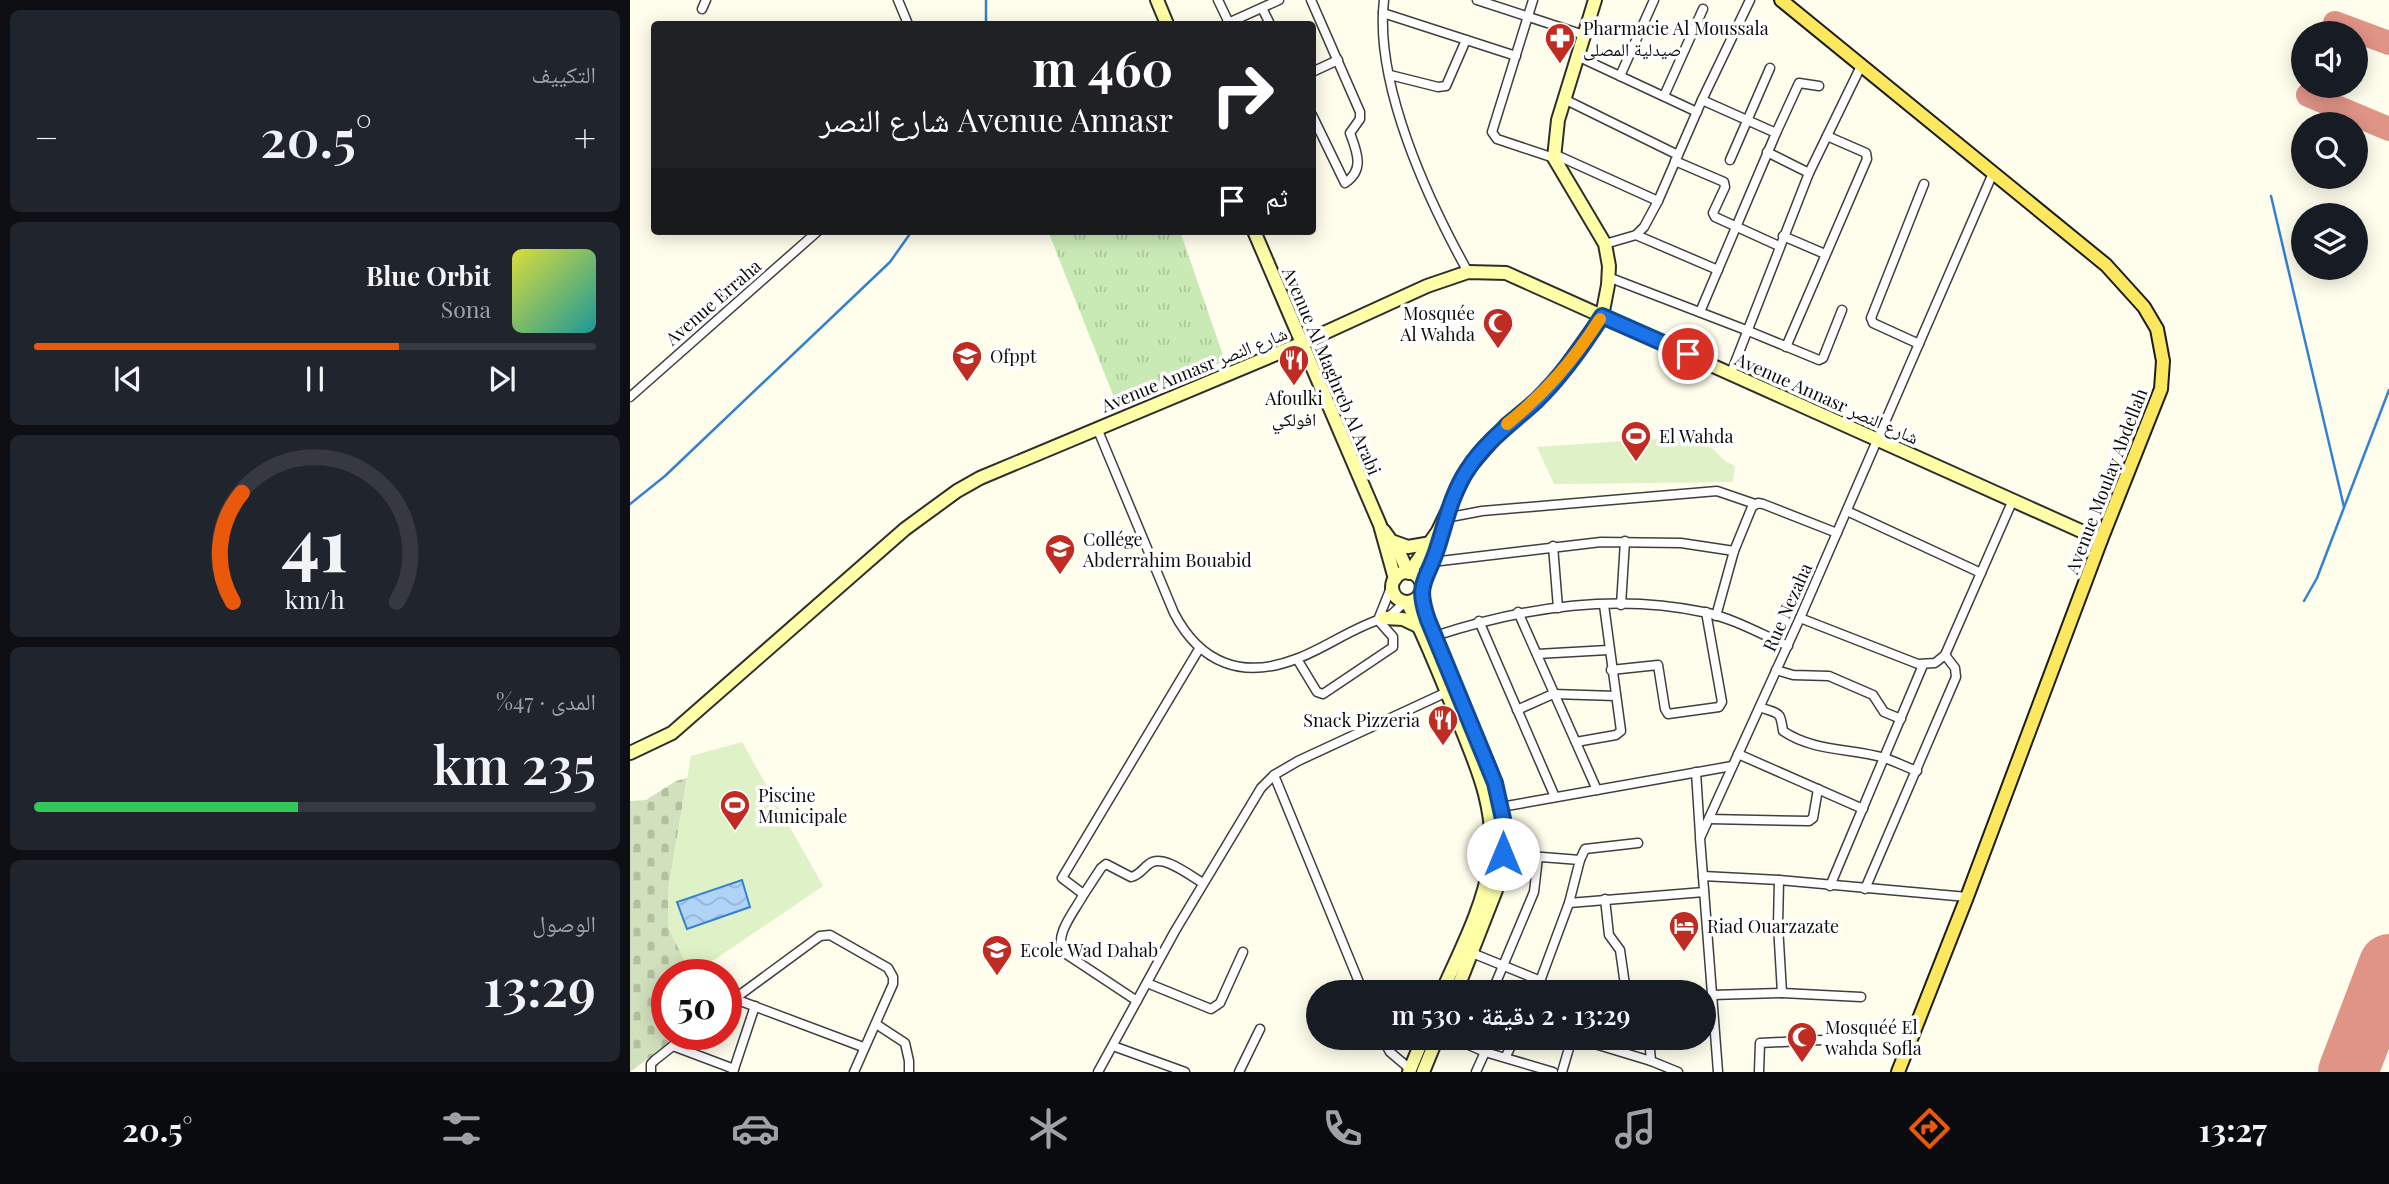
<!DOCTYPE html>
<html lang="ar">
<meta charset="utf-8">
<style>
:root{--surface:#171b24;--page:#20242c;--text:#f1f3f6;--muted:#9ea1a6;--line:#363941;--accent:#ea580c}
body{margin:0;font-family:"Playfair Display","Noto Naskh Arabic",serif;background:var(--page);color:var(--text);direction:rtl;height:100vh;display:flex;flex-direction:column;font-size:26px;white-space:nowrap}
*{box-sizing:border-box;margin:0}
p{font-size:23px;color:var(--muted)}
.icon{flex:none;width:38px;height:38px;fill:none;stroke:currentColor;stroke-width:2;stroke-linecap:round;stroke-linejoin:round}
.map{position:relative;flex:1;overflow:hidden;direction:ltr}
.panel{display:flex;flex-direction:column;gap:10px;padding:10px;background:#0d0f14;width:630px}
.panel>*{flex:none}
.top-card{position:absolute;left:21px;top:21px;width:665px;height:214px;border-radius:7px;box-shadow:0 4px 18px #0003;direction:rtl;background:#202124;color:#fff;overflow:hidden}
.controls{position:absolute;left:1661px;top:21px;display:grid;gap:14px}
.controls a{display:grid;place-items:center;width:77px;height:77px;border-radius:50%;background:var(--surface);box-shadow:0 4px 18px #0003;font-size:35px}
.speed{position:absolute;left:21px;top:959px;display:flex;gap:14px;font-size:35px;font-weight:700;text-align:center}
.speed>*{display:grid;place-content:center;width:91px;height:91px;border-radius:50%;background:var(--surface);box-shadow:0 4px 18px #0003;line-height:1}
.speed .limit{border:10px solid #d22;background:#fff;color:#111}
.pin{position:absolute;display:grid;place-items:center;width:60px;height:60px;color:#fff;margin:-30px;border:4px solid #fff;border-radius:50%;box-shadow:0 2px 7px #0007}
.me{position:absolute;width:77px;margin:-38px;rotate:0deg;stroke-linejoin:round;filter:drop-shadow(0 0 5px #0008)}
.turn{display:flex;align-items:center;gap:24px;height:147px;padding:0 28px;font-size:32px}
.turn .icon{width:91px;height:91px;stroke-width:2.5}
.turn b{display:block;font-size:49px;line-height:60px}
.then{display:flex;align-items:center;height:66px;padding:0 28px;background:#0003;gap:14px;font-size:26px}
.big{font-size:52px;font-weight:600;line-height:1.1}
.panel .widget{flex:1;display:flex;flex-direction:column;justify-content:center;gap:10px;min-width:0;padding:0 24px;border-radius:10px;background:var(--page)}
.panel .dial{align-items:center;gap:0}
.dial svg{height:182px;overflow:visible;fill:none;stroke:var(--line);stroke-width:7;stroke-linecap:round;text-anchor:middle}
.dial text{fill:var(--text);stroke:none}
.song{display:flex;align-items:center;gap:21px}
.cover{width:84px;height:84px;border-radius:10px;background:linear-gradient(135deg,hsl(60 70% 55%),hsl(180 70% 35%))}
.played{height:7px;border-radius:4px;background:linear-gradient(90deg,var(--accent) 65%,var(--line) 65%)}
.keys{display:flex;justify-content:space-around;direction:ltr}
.heat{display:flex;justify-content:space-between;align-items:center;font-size:38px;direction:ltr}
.charge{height:10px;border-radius:5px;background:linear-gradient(90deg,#34c759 47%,var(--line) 0)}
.trip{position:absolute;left:676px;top:980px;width:410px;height:70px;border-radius:35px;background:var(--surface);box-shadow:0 4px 18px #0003;font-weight:600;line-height:70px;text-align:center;direction:rtl}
.tab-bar{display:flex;height:112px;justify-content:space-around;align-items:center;background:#090b0e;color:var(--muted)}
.tab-bar .icon{width:49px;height:49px}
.tab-bar .on{color:var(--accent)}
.tab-bar b{font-size:32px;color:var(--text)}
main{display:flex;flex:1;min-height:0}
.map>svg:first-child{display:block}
.cemetery{fill:url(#cemetery-stones)}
.park{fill:url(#park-tufts)}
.pitch{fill:#def1c7}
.water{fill:url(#water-waves);stroke:#3480d1;stroke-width:2}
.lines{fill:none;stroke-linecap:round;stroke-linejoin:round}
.stream{stroke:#3480d1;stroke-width:2.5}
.taxiway{stroke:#e09486;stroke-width:24}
.runway{stroke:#e09486;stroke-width:60}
.street-casing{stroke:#3f3f3f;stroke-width:11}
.secondary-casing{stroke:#2e2e2e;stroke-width:16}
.primary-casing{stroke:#1d1d1d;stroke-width:16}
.street{stroke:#fff;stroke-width:8}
.secondary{stroke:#ffffa7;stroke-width:12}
.primary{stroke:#fce85e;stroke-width:12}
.route-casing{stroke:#114b97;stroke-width:18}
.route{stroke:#1a73e8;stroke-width:12}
.slow{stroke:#f59e0b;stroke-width:12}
.labels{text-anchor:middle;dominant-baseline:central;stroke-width:7;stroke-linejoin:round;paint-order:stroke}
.poi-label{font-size:18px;fill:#0c0c0c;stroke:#fff;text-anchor:start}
.street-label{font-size:18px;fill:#0c0c0c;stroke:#fff}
</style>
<main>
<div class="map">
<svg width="1759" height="1072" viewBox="0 0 1759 1072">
<defs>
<pattern id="cemetery-stones" width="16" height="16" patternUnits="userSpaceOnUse" patternTransform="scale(1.75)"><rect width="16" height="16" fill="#d1e1bd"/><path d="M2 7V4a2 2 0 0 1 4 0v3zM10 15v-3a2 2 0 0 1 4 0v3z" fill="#b2c0a1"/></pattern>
<pattern id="park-tufts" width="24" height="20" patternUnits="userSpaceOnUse" patternTransform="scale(1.75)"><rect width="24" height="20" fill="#caeab5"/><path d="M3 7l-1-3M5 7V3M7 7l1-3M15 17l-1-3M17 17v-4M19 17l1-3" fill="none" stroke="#acc89a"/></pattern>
<pattern id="water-waves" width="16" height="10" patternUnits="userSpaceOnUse" patternTransform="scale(1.75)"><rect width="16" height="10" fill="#afd4f8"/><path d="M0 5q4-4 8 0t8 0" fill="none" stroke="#95b5d3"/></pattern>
</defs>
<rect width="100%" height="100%" fill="#fffdec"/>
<!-- cemetery -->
<path class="cemetery" d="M 57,778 L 38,891 L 38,927 L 62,975 L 37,975 L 37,1034 L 51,1034 L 0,1072 L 0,801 L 16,800 L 46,781 Z"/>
<!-- park -->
<path class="park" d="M 418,231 L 550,231 L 595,361 L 487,405 Z"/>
<!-- pitch -->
<g class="pitch">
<path d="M 1054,437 C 1063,440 1075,441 1082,448 C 1092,457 1091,460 1105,466 L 1103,482 L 924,484 L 907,447 Z"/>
<path d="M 112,742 L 193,886 L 62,975 L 38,927 L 38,891 L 61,756 Z"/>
</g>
<!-- water -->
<path class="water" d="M 112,880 L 120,907 L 57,929 L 47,902 Z"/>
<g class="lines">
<!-- stream -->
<g class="stream">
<path d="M 356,24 L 356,0"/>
<path d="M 1641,196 L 1714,507"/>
<path d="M 0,504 L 35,476 L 260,262 L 282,231"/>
<path d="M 1674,601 L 1687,578 L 1759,390"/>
</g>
<!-- taxiway -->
<g class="taxiway">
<path d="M 1705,23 L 1759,43"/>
<path d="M 1678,95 L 1759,129"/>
</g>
<!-- runway -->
<path class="runway" d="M 1718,1072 L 1759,964"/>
<!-- street casing -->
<g class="street-casing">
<g id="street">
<path d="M 268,0 L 278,24"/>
<path d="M 588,0 L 599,23"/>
<path d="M 681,0 L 730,112 L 730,119 L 720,133 C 727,152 735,170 715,183 L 682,115"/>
<path d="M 754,0 C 744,84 798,200 838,272"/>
<path d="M 847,0 L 954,35"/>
<path d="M 903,0 L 862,132 L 867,139 L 924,158"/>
<path d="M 632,8 L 640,24"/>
<path d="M 72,9 L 76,0"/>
<path d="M 753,13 L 886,56"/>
<path d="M 596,24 L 649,0"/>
<path d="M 947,56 L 1067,112"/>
<path d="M 682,72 L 708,60"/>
<path d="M 760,75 L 808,87 L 816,86 L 836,40"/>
<path d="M 990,76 L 1024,0"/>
<path d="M 1034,96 L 1073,9"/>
<path d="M 934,99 L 1048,155"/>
<path d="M 1146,133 L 1169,83 L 1189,86"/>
<path d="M 1137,152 L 1179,173"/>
<path d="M 924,154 L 1028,201"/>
<path d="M 1100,160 L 1140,68"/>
<path d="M 1045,161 L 1094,182 L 1095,187 L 1083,213 L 1085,217 L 1149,246"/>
<path d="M 1006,235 L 1088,270"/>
<path d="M 1153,236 L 1195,254"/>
<path d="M 975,244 L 1006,235 L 1014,227 L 1028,201 L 1072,100 L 1120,0"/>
<path d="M 978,277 L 1116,330 L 1189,360 L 1193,358 L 1212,310"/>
<path d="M 1070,312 L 1146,133 L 1072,100"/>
<path d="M 1289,344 L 1243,323 L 1241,318 L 1294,184"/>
<path d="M 1156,347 L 1237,159 L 1236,153 L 1197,136"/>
<path d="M 1101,373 L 1179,173 L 1231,66"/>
<path d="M 0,397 L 188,231"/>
<path d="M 467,428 L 544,613 C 570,663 612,680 666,659 C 696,648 723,627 754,618 L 762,614 L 775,602"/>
<path d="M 1217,511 L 1351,573"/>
<path d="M 815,518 L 852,511 L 1087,491 L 1125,504"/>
<path d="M 923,546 L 928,608"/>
<path d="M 802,562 L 971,542 L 1051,543 L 1104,551"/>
<path d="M 991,605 L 995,541"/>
<path d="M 888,612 L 967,790"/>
<path d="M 1086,616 L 1104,551 L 1122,507 L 1128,503 L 1133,504 L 1207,533"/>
<path d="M 1170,618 L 1288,664 L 1305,663 L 1315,655 L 1382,502"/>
<path d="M 748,620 L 762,585"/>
<path d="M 849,621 L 925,797"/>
<path d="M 805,636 C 890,608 984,593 1073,612 C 1103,618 1131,634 1158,646"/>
<path d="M 907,654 L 978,650"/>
<path d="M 667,659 L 687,692 L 693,694 L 763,647 L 763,637 L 748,620"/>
<path d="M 981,670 L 1028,665 L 1035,709 L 1038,714 L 1089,707 L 1092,702 L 1076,612"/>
<path d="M 1146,670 L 1163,675 L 1199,676 L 1243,695 L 1254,712 L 1271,719"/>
<path d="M 1130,707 C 1150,715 1150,710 1153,731 C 1184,752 1221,748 1255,758 C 1266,762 1276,767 1287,771"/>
<path d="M 887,710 L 923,694 L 986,696"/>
<path d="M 946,742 L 986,735 L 991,731 L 974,605"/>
<path d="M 1108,754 L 1233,809"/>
<path d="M 1066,772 L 1070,835"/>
<path d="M 644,775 L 733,992"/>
<path d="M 871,807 L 1102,766"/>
<path d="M 1079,819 L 1179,821 L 1183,818 L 1188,789"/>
<path d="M 873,854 L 950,860 L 939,903 L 1074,892"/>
<path d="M 950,860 L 955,849 L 1008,843"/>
<path d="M 1073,876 L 1149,880 L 1337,897"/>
<path d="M 1149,880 L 1148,925 L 1152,993"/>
<path d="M 1200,886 L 1293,665"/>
<path d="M 1235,889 L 1326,677 L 1325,668 L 1315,655"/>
<path d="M 452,897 L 471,868 L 476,864 L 501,877 C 510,875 512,869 519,864 C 533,853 560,876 573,883"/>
<path d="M 975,899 L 979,935 L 990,950 L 996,992"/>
<path d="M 842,953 L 911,981"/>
<path d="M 517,983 L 581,1009 L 590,1003 L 613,952"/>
<path d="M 862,992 L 904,892 L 908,857"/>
<path d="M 906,992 L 939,903"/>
<path d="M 1082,995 L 1152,993 L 1231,997"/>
<path d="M 105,999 L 233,1047"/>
<path d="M 507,1001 L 433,952 C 424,935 444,912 452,897 L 452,893 L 432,878 L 569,649"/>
<path d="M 96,1005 L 190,936 L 200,935 L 258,968 L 263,977 L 263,984 L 224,1072"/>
<path d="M 246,1024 L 275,1043 L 279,1061 L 279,1072"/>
<path d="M 752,1038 L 760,1052 L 780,1069"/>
<path d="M 823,1038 L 855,1052 L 923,1072"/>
<path d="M 945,1038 L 1021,1061 L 1048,1072"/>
<path d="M 1019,1038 L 1021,1061"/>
<path d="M 43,1046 L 104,1069"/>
<path d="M 483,1046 L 555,1072"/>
<path d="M 876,1056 L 885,1038"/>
<path d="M 21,1072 L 21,1064 L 25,1060 L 58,1034"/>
<path d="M 103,1072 L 125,1006"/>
<path d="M 468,1072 L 545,931 L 631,788 L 644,775 L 668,761 L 817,692"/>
<path d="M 609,1072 L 630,1029"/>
<path d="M 846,1072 L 855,1052"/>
<path d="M 932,1072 L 942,1038"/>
<path d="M 1088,1072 L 1070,838 L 1170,618 L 1363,173"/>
<path d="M 1129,1072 L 1130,1043 L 1213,1039"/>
</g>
</g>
<!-- secondary casing -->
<g class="secondary-casing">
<g id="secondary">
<path d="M 527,0 L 537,24"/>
<path d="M 624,231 L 750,525 L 765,579"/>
<path d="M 754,531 L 769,552 L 778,572"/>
<path d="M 764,542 L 778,547 L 801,543"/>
<circle cx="777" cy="587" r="15"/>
<path d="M 779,573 L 808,531 L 837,470 L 876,425 L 905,401 L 929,376 L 972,316 L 978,285 L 979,266 L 975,244 L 924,158 L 928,120 L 965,0"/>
<path d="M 792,585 L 802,562 L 812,532"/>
<path d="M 790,594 L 798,620 L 861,771 L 873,819 L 873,854 L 866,890 L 826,992"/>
<path d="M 777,602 C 794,635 808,670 822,705 C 842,756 868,806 860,863 C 853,908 830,951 812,992"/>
<path d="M 754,618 L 773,619 L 790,627"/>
<path d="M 0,753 L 42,733 L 275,529 L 327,491 L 350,478 L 670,344 L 797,286 L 838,272 L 876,273 L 1471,540"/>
<path d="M 779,1072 L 793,1038"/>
<path d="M 793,1072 L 807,1038"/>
</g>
</g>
<!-- primary casing -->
<g class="primary-casing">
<path id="primary" d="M 1151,0 L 1476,265 L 1514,307 L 1527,329 L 1533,361 L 1531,389 L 1471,540 L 1337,897 L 1268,1072"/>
</g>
<!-- street -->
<use href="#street" class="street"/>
<!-- secondary -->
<use href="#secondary" class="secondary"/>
<!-- primary -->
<use href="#primary" class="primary"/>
</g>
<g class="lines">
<!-- route casing -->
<g class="route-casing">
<path id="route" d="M 873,854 L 873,819 L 865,783 L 798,620 C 785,583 796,583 807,549 C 816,522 821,494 838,469 C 856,441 882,423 906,401 C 932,376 953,346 972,316 L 1058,354"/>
</g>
<!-- route -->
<use href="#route" class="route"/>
<!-- slow -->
<path class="slow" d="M 877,424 C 916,392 943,361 970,319"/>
</g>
<!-- icons -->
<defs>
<g id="pharmacy-pin" transform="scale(1.575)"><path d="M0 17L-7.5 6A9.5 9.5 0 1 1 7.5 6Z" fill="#c02c21" stroke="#fff"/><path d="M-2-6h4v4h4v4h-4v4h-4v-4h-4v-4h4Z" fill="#fff"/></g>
<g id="mosque-pin" transform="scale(1.575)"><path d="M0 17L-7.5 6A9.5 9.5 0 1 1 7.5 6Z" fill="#c02c21" stroke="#fff"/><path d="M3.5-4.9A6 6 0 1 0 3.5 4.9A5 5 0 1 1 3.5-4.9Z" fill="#fff"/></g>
<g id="university-pin" transform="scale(1.575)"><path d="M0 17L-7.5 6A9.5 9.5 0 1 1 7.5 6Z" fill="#c02c21" stroke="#fff"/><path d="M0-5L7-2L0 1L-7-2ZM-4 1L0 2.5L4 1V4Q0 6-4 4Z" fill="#fff"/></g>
<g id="restaurant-pin" transform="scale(1.575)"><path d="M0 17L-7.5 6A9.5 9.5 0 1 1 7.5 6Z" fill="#c02c21" stroke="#fff"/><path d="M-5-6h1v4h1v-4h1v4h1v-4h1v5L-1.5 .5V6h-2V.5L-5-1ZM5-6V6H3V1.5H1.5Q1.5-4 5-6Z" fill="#fff"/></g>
<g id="stadium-pin" transform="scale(1.575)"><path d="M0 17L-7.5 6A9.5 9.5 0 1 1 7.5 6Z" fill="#c02c21" stroke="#fff"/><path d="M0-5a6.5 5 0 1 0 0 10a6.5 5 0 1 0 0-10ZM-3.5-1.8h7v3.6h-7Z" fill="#fff"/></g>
<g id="hotel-pin" transform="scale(1.575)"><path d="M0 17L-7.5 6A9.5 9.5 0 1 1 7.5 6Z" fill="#c02c21" stroke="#fff"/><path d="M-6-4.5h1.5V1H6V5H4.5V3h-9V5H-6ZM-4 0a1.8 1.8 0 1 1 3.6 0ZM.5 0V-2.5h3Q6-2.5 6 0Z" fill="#fff"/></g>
</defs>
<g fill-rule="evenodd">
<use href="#pharmacy-pin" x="930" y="38"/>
<use href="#mosque-pin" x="868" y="323"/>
<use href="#university-pin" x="337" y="356"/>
<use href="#restaurant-pin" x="664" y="360"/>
<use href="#stadium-pin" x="1006" y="436"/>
<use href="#university-pin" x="430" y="549"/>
<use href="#restaurant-pin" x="813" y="720"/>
<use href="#stadium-pin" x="105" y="805"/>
<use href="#hotel-pin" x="1054" y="926"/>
<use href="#university-pin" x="367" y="950"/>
<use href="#mosque-pin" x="1172" y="1037"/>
</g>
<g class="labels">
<!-- poi labels -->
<g class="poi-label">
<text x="953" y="28">Pharmacie Al Moussala<tspan x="953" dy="21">صيدلية المصلى</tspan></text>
<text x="845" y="313" text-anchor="end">Mosquée<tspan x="845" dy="21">Al Wahda</tspan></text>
<text x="360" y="356">Ofppt</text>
<text x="664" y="398" text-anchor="middle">Afoulki<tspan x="664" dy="21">افولكي</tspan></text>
<text x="1029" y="436">El Wahda</text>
<text x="453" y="539">Collége<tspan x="453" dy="21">Abderrahim Bouabid</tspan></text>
<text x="790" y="720" text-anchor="end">Snack Pizzeria</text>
<text x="128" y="795">Piscine<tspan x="128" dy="21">Municipale</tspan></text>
<text x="1077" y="926">Riad Ouarzazate</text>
<text x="390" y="950">Ecole Wad Dahab</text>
<text x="1195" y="1027">Mosquéé El<tspan x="1195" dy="21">wahda Sofla</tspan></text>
</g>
<!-- street labels -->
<g class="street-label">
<text transform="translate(83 302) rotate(-41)">Avenue Erraha</text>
<text transform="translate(564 369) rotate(-22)">Avenue Annasr شارع النصر</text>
<text transform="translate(702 371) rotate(67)">Avenue Al Maghreb Al Arabi</text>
<text transform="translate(1197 398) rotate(24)">Avenue Annasr شارع النصر</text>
<text transform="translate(1476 481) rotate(-69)">Avenue Moulay Abdellah</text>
<text transform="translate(1157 607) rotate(-66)">Rue Nezaha</text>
</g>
</g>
</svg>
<div class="controls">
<a><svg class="icon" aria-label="sound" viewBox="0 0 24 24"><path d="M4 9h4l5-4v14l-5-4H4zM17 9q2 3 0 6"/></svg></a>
<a><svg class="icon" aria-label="search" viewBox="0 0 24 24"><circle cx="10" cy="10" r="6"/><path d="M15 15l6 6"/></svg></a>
<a><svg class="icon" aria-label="layers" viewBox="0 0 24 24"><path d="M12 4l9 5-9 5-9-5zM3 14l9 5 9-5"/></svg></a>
</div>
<div class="speed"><div class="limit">50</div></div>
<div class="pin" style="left:1058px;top:354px;background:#d93025"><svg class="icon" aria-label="arrive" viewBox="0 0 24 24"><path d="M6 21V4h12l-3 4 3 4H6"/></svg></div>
<svg class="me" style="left:873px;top:854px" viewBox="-20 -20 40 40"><circle r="19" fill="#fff"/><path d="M0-13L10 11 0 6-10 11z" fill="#1a73e8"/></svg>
<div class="trip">13:29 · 2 دقيقة · 530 m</div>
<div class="top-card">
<div class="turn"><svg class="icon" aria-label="right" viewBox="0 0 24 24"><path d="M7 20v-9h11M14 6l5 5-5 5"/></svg><div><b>460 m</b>Avenue Annasr شارع النصر</div></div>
<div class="then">ثم<svg class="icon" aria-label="arrive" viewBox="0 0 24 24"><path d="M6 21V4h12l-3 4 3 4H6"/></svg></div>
</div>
</div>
<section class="panel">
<div class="widget"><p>التكييف</p>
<div class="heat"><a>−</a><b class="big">20.5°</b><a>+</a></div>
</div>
<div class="widget">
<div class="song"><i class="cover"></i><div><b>Blue Orbit</b><p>Sona</p></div></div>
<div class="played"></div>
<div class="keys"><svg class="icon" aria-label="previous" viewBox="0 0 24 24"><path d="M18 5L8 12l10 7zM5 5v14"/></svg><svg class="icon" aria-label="pause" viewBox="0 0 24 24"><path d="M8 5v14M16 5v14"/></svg><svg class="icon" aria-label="next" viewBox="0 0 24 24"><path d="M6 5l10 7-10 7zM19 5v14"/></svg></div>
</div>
<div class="widget dial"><svg viewBox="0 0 100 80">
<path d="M14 69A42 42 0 1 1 86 69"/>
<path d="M14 69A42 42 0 0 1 18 21" stroke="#ea580c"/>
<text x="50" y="56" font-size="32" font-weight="700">41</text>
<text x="50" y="72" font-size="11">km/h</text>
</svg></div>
<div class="widget"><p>المدى · 47%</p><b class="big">235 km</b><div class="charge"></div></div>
<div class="widget"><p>الوصول</p><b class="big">13:29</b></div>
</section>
</main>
<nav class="tab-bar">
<b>13:27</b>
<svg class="icon on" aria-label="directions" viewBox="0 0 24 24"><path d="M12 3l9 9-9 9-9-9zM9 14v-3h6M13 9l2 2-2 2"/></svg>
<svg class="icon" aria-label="music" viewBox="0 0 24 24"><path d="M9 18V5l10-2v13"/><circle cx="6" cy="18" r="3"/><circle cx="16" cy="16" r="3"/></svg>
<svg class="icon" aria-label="phone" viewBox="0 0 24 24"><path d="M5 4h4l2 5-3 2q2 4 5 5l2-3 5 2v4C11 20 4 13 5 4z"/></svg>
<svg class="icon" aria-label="climate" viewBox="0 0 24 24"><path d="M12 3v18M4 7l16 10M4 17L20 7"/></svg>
<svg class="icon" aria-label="car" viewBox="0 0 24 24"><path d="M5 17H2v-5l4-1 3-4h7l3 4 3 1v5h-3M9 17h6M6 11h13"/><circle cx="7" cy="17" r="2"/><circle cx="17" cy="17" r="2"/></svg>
<svg class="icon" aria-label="filters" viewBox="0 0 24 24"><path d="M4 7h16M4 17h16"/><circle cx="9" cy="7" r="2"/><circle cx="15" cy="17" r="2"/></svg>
<b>20.5°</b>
</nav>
